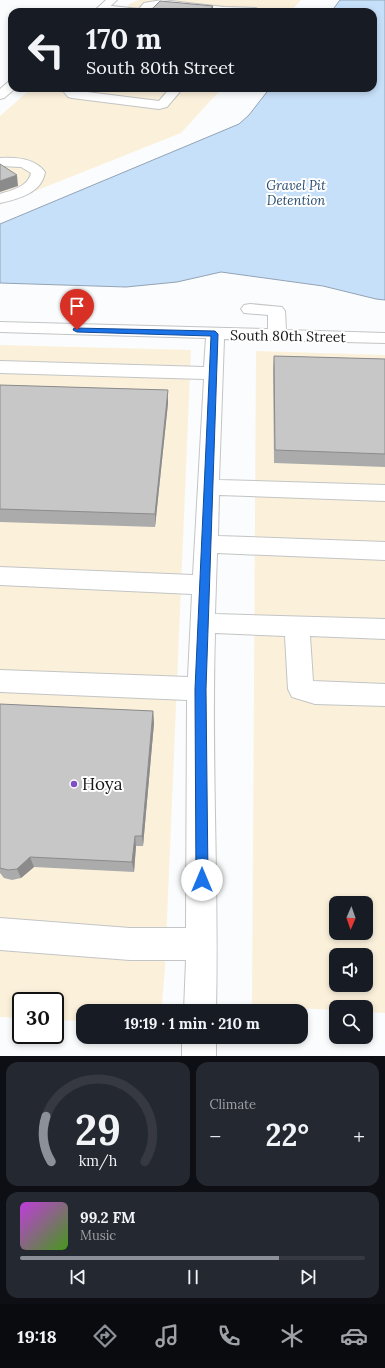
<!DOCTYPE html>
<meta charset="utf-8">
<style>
:root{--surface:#171b24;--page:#242831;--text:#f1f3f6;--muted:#9ea1a6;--line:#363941;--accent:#8c9099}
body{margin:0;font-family:Lora,serif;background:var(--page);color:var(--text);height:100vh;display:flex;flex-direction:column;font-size:15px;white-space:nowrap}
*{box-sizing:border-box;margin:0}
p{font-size:13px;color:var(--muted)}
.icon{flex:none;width:22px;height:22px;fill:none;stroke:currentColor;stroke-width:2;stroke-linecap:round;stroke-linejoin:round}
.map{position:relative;height:1056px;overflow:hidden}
.drawer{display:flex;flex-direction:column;gap:6px;padding:6px;background:#0d0f14;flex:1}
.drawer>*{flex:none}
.hud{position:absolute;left:8px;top:8px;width:369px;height:84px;border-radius:12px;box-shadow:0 2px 6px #0003;background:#171b24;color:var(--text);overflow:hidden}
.needle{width:26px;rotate:182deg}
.fabs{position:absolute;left:329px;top:896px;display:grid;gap:8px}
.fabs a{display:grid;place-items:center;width:44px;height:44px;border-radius:8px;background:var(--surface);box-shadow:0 2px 6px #0003;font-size:20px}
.speed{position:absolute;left:12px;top:992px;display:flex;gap:8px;font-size:20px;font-weight:700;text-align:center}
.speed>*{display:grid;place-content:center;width:52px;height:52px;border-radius:50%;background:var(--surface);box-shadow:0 2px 6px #0003;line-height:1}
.speed .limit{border:2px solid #111;border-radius:6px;background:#fff;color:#111}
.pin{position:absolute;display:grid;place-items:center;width:34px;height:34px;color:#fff;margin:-41px -17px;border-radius:50% 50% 50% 0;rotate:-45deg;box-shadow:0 0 4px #0007}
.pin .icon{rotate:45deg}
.me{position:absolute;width:44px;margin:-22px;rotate:0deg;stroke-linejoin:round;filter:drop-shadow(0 0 3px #0008)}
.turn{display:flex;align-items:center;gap:14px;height:84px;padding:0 12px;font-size:18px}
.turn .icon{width:52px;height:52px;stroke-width:2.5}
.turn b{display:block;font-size:28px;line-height:34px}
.big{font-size:30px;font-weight:700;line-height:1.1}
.drawer .card{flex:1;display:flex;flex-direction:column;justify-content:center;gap:6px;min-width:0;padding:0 14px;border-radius:12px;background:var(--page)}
.drawer .dial{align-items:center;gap:0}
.dial svg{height:104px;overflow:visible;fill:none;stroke:var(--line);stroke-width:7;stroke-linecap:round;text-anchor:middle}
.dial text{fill:var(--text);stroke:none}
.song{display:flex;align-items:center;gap:12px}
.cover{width:48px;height:48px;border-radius:6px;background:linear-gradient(135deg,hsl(290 70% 55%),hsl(100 70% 35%))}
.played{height:4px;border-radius:2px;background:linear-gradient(90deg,var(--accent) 75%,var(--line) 75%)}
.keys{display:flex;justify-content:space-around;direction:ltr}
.heat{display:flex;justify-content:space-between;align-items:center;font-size:22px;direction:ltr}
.drawer .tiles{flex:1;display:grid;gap:6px;grid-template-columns:1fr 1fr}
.card:last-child{grid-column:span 2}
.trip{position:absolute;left:76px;top:1004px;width:232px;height:40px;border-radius:12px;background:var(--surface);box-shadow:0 2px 6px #0003;font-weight:700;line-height:40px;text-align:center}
.tabs{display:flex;height:64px;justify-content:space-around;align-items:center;background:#090b0e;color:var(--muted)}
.tabs .icon{width:28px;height:28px}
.tabs .current{color:var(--accent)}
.tabs b{font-size:18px;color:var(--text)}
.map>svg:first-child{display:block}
.commercial{fill:#fbf1db;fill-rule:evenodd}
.water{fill:#c7e0f9;stroke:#92a3b5}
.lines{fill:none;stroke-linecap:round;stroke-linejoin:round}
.minor-casing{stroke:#c3c4c5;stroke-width:2}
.major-casing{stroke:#c3c4c5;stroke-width:2}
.minor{fill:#fff;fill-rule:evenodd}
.major{fill:#fff;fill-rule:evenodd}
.wall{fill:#acabac}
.shaded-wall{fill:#8c8b8c}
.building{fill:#c8c7c8;stroke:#8c8b8c}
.route{fill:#1a73e8;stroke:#114b97}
.poi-dot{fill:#7d4ec6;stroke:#fff;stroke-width:1.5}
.labels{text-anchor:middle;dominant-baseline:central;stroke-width:4;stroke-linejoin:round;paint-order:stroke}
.far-water-label{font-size:13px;font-style:italic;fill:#254b6e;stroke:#fff}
.street-label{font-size:14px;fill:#161617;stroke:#fff}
.near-poi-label{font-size:17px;fill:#161617;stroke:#fff;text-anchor:start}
</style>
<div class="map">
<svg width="385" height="1056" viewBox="0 0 385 1056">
<rect width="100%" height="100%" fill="#fbfcfd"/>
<!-- commercial -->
<g class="commercial">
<path d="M 139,0 L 301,0 L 290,12 L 121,12 L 131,3 Z"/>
<path d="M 32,88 L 222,88 L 181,133 L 0,205 L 0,116 Z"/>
<path d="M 0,345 L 191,350 L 165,967 L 162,1004 L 151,1011 L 83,1011 L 83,1021 L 55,1020 L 55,1001 L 21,1001 L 21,1018 L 0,1017 Z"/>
<path d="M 256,351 L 385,355 L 385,1013 L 366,1012 L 366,1007 L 336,1007 L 336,1010 L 252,1006 ZM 336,903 L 366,903 L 366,933 L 336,933 ZM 336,955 L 366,955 L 366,985 L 336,985 Z"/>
</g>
<!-- water -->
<path class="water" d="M 340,0 L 385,0 L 385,300 L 376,299 L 323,286 L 221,272 L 177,282 L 126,287 L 0,283 L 0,224 L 239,124 L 249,115 L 270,88 L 373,88 L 373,12 L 331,12 Z"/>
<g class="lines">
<!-- minor casing -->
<g class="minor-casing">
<g id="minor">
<path d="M 162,0 L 224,7 L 256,8 L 261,11 L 214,12 L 161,6 L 151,8 L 147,12 L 112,12 L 99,10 L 98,8 L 103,5 L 139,9 L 144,3 Z"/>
<path d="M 67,88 L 81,88 L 79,91 L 159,101 L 170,88 L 183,88 L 167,107 L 159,109 L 72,98 L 68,97 L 64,92 Z"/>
<path d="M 0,158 C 16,157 35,158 45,172 C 42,193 18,199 0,203 L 0,194 C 12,190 28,187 31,173 L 21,167 L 0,166 Z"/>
<path d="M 250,304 L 282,307 L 285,311 L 286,330 L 385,333 L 385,343 L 224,339 L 219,480 L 385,485 L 385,501 L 219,495 L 218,536 L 385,542 L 385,560 L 217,553 L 215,614 L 385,619 L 385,639 L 310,636 L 313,681 L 385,684 L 385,706 L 315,704 L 292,697 L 288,689 L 285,636 L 215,633 C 211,759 219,885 216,1011 L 184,1011 L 186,960 L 130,960 L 0,950 L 0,918 L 130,928 L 186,928 L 187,700 L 0,692 L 0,670 L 188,677 L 192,594 L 0,585 L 0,567 L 193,575 L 204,379 L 0,373 L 0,361 L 204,367 L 206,338 L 0,332 L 0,322 L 268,329 L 268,315 L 244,313 L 241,309 L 244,305 Z"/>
<rect x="182" y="1037" width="34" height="19"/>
</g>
</g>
<!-- major casing -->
<g class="major-casing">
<g id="major">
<path d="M 106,0 L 117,0 L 104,12 L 93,12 Z"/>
<path d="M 12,81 L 12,88 L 16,88 L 4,98 L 0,99 L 0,89 L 8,82 Z"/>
</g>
</g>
<!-- minor -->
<use href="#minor" class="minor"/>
<!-- major -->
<use href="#major" class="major"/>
</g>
<!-- wall -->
<g class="wall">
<path d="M 274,356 L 385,359 L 385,467 L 274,463 L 273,369 Z"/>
<path d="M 0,385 L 168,390 L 168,403 L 155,527 L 0,522 Z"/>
<path d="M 0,704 L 153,711 L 154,723 L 143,846 L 136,846 L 134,872 L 34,867 L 21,878 L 12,880 L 4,878 L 0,873 Z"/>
</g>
<!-- shaded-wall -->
<g class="shaded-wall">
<path d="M 213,6 L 213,12 L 208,12 Z"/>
<path d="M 17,175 L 18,186 L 0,192 L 0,181 Z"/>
<path d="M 168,390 L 168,403 L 155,527 L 155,514 Z"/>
<path d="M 153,711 L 154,723 L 143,846 L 142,836 Z"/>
<path d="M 135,836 L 136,846 L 134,872 L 132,862 Z"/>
<path d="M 30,857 L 34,867 L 21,878 L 17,869 Z"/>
</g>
<!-- building -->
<g class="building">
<path d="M 160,1 L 213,6 L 208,12 L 149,12 Z"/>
<path d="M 0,164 L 17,175 L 0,181 Z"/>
<path d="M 274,356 L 385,359 L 385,454 L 275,450 Z"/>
<path d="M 0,385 L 168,390 L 155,514 L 0,509 Z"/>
<path d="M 0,704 L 153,711 L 142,836 L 135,836 L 132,862 L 30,857 L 17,869 L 8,870 L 0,868 Z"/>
</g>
<!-- route -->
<path class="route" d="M 74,328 L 215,331 L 218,334 L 206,689 L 208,880 L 206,885 L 202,887 L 198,885 L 196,880 L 195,689 L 211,336 L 77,332 L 73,330 Z"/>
<!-- markers -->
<circle class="poi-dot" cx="74" cy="784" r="4"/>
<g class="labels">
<!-- far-water labels -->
<g class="far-water-label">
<text x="296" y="185">Gravel Pit<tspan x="296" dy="15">Detention</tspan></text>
</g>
<!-- street labels -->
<g class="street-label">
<text transform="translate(288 336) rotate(1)">South 80th Street</text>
</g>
<!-- near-poi labels -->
<g class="near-poi-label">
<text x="82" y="784">Hoya</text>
</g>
</g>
</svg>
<div class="fabs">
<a><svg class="needle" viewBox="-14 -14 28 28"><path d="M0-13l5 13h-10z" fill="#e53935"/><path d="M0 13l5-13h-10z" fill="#9ea1a6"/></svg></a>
<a><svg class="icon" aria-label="sound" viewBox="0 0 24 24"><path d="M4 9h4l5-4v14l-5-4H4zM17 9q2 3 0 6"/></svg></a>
<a><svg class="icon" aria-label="search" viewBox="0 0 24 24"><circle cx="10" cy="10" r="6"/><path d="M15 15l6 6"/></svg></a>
</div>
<div class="speed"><div class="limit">30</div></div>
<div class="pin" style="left:77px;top:330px;background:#d93025"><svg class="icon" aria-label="arrive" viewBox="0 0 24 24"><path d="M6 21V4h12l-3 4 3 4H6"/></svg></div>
<svg class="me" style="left:202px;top:880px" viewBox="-20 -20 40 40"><circle r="19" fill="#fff"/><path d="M0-13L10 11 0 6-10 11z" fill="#1a73e8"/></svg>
<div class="trip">19:19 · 1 min · 210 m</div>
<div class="hud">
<div class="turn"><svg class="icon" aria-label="left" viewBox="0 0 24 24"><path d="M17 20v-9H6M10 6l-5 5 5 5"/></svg><div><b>170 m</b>South 80th Street</div></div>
</div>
</div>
<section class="drawer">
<div class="tiles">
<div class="card dial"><svg viewBox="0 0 100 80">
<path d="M14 69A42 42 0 1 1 86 69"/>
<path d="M14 69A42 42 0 0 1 10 34" stroke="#8c9099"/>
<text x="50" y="56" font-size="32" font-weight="700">29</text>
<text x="50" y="72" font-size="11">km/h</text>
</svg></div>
<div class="card"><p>Climate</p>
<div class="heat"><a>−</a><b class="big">22°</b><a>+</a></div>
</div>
<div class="card">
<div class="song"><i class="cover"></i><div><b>99.2 FM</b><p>Music</p></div></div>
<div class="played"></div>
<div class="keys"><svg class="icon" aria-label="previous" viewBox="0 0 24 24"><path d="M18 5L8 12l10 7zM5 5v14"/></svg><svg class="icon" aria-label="pause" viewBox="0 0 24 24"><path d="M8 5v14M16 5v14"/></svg><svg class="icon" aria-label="next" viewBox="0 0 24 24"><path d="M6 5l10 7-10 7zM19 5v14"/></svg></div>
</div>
</div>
</section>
<nav class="tabs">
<b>19:18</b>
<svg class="icon current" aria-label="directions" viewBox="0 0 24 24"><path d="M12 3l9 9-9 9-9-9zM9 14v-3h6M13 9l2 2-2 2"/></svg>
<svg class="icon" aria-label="music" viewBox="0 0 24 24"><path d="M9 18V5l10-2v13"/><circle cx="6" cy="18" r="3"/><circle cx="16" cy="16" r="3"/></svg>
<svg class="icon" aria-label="phone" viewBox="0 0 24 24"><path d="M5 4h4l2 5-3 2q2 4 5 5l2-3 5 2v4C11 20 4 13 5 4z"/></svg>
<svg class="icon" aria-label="climate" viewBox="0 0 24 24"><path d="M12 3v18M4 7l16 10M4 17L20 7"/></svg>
<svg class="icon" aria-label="car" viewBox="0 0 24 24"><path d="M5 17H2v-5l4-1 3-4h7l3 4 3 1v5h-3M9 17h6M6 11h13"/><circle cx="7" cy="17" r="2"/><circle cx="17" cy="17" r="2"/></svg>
</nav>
